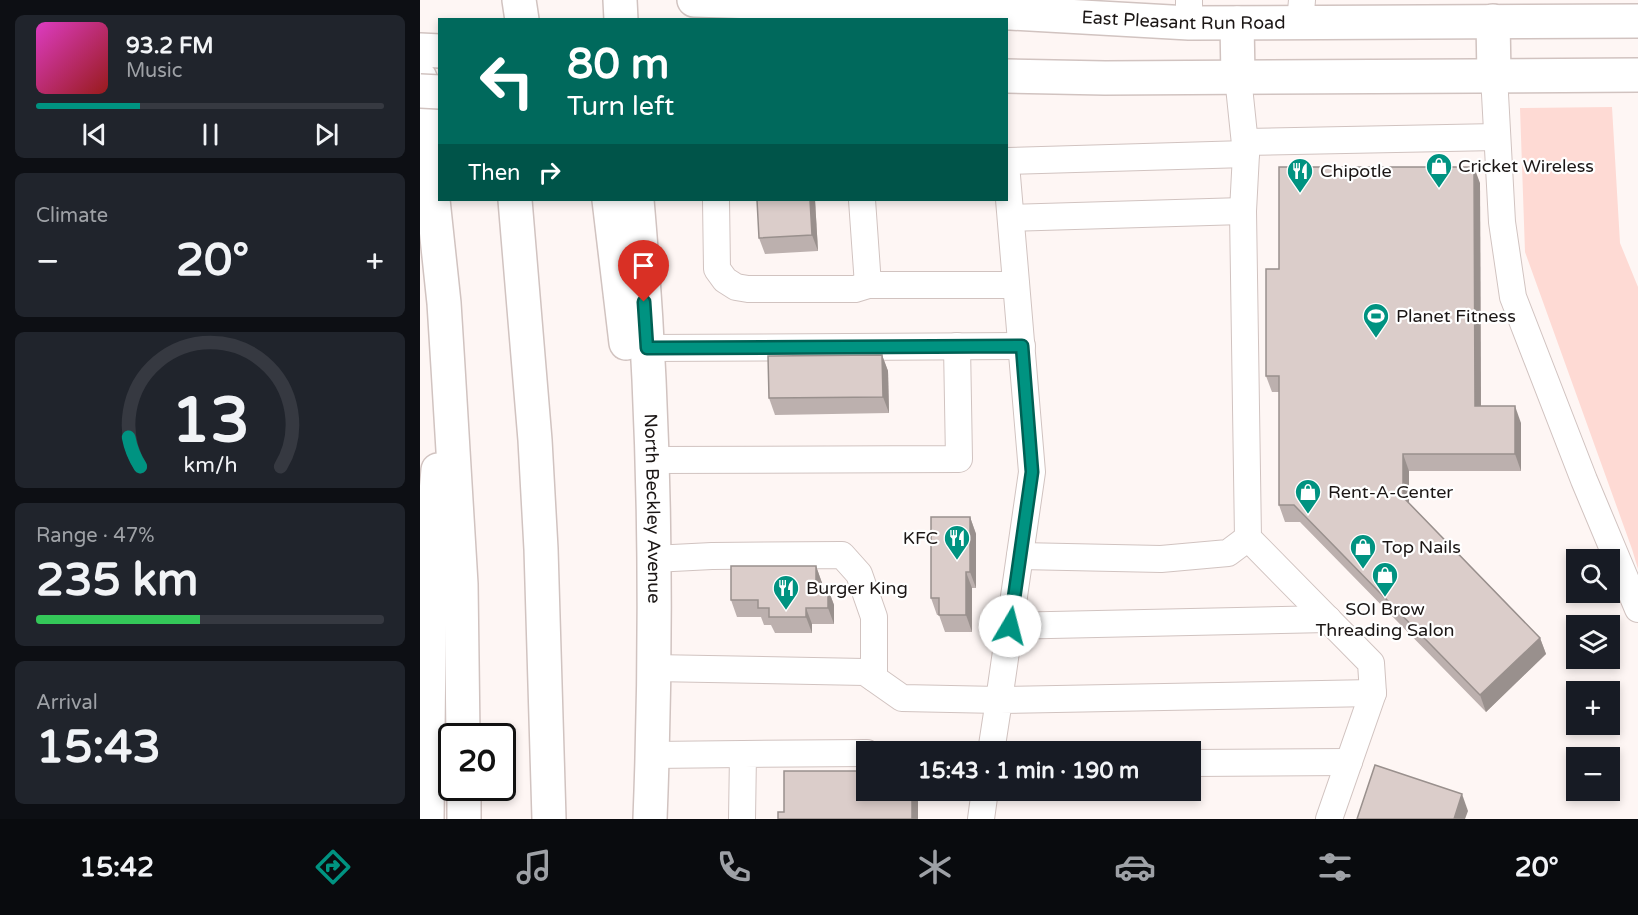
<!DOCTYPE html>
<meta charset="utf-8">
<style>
:root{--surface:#171b24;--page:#20242c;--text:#f1f3f6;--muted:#9ea1a6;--line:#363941;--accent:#009381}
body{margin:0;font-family:"Varela Round",sans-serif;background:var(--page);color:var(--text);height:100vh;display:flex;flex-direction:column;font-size:22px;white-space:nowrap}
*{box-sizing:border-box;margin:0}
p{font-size:20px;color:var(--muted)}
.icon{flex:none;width:33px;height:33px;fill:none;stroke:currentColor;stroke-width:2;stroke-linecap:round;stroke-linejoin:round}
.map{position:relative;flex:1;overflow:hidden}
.panel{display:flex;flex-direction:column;gap:15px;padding:15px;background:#0d0f14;width:420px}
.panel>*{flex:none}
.banner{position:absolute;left:18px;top:18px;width:570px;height:183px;border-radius:0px;box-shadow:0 3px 9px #0003;background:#00695c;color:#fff;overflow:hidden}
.controls{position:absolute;left:1146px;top:549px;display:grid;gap:12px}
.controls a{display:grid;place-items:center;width:54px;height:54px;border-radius:0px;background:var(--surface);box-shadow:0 3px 9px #0003;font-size:30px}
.speed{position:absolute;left:18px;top:723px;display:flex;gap:12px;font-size:30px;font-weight:700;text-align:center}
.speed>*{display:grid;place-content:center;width:78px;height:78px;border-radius:50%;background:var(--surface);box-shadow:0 3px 9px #0003;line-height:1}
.speed .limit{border:3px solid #111;border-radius:9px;background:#fff;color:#111}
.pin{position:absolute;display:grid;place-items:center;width:51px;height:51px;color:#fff;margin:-62px -26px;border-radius:50% 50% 50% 0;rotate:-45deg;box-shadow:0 0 6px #0007}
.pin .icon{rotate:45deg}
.me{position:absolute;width:66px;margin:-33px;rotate:8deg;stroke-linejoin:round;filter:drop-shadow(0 0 4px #0008)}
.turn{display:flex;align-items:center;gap:21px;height:126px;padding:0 30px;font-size:27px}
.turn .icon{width:78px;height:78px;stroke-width:2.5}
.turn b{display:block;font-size:42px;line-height:51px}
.then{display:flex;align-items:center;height:57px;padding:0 30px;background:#0003;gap:12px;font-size:22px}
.big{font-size:45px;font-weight:700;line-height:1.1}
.panel .tile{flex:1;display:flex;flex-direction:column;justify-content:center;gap:9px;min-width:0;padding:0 21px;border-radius:9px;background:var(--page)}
.panel .dial{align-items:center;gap:0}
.dial svg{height:156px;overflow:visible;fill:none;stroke:var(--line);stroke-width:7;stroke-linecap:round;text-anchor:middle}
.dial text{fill:var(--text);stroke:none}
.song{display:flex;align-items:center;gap:18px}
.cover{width:72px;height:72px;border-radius:9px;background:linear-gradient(135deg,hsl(310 70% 55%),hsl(0 70% 35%))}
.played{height:6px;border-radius:3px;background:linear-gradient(90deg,var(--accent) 30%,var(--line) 30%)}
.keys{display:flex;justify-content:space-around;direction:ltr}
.heat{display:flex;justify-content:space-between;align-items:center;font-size:33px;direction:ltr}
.charge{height:9px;border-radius:4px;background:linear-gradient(90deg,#34c759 47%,var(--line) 0)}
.trip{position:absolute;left:436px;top:741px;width:345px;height:60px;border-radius:0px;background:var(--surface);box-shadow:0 3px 9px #0003;font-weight:700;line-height:60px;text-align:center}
.dock{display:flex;height:96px;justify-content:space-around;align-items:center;background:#090b0e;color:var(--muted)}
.dock .icon{width:42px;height:42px}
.dock .selected{color:var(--accent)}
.dock b{font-size:27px;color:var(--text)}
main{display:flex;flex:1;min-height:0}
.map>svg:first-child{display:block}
.green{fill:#fedad4}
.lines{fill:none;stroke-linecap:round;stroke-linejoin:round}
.minor-casing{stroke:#d1c3c0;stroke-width:28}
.major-casing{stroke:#d1c3c0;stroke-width:36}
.highway-casing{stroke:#d1c3c0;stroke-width:36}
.minor{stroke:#fff;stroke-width:26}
.major{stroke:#fff;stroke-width:33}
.highway{stroke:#fff;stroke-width:33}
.major-bridge-casing{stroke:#d1c3c0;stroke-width:36;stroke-linecap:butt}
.major-bridge{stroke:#fff;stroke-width:33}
.wall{fill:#bcb0ae}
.shaded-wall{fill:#99908d}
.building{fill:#dbcdca;stroke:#99908d;stroke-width:1.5}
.route-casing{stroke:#006054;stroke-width:15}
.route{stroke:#009381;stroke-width:10}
.labels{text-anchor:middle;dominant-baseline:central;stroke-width:4.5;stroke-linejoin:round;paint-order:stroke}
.street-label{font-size:18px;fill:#1b1615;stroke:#fff}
.poi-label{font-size:18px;fill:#1b1615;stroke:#fff;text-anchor:start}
</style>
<main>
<section class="panel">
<div class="tile">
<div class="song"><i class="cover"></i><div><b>93.2 FM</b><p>Music</p></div></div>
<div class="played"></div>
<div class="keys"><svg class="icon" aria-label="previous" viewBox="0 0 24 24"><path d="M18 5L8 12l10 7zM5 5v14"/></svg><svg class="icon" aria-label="pause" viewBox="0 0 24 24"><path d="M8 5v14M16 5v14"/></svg><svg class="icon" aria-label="next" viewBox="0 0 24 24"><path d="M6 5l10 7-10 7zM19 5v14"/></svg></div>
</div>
<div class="tile"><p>Climate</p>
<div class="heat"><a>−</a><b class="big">20°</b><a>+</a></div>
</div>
<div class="tile dial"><svg viewBox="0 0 100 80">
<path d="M14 69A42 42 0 1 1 86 69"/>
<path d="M14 69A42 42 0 0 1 8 54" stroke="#009381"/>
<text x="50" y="56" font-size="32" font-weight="700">13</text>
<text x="50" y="72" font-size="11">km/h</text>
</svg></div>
<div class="tile"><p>Range · 47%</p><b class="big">235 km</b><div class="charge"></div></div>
<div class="tile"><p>Arrival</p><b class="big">15:43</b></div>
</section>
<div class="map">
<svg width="1218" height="819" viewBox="0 0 1218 819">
<rect width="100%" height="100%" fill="#fef6f4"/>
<!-- green -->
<path class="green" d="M 1192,107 L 1200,243 L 1218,287 L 1218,569 L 1212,549 L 1105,252 L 1100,108 Z"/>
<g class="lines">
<!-- minor casing -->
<g class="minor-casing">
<g id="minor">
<path d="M 769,0 L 769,23"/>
<path d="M 880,23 L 882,0"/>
<path d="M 1074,76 L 1082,222 L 1093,297 L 1164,480 L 1218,609"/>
<path d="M 818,77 L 826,154 L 823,211 L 828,538 L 951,663 L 953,693 L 909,819"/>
<path d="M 825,142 L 1077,137"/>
<path d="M 586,161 L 826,154"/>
<path d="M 296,200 L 297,269 L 305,280 L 316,287 L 328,289 L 435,289 L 448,285"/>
<path d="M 442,200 L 448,285 L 596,285"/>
<path d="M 591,218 L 823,211"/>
<path d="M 227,348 L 602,346"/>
<path d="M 231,460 L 539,459 L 537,346"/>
<path d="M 600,556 L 741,559 L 808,553 L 828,538"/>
<path d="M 233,559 L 292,556 L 422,555 L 439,574 L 454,617 L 454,678"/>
<path d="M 590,626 L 908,619"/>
<path d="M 233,668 L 445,672 L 482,698 L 579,700 L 612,472 L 586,164"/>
<path d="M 571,752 L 579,700 L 953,693"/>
<path d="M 232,755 L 323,754"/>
<path d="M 771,763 L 929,762"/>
<path d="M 322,819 L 323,754 L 447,753"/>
<path d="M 561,819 L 565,790"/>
</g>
</g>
<!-- major casing -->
<g class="major-casing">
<g id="major">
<path d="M 200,0 L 201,20"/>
<path id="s1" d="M 274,0 L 485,7 L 769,23 L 1218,21"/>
<path d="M 1073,21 L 1074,76"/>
<path d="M 817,23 L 818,77"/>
<path d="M 0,50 L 20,51"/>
<path d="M 586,76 L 685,78 L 1218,75"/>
<path d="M 189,200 L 206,343"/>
<path id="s2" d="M 217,200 C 235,405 238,613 230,819"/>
</g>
</g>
<!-- highway casing -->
<g class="highway-casing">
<g id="highway">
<path d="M 99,0 L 102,20"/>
<path d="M 0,78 L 24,303 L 28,367 L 41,584 L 43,736"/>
<path d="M 95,200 L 115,440 L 121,549 L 129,819"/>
<path d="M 44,788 L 44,819"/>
<path d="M 7,819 L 10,559 L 18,470"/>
</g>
</g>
<!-- minor -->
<use href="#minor" class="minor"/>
<!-- major -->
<use href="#major" class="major"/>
<!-- highway -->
<use href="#highway" class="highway"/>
<!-- major-bridge casing -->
<g class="major-bridge-casing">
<path id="major-bridge" d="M 0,91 L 20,92"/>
</g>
<!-- major-bridge -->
<use href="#major-bridge" class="major-bridge"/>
</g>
<!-- wall -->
<g class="wall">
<path d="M 1060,183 L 1061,406 L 1101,423 L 1101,471 L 989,471 L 989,503 L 1120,638 L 1126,654 L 1066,712 L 880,522 L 865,522 L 859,505 L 859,392 L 852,392 L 846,376 Z"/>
<path d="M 395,200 L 398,251 L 345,254 L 339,238 Z"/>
<path d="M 462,355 L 468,371 L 469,413 L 355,415 L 349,398 Z"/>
<path d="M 550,517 L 556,534 L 556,588 L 552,588 L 552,632 L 525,632 L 519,615 L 517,615 L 511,598 Z"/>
<path d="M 396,566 L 402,583 L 402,589 L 408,589 L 414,605 L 414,624 L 392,624 L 392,633 L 355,633 L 351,625 L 344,625 L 341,617 L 317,617 L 311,600 Z"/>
</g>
<!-- shaded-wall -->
<g class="shaded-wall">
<path d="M 1054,167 L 1060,183 L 1061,423 L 1055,406 Z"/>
<path d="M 390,200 L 395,200 L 398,251 L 392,235 Z"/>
<path d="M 462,355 L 468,371 L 469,413 L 463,397 Z"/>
<path d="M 1095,406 L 1101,423 L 1101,471 L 1095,454 Z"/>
<path d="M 983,454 L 989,471 L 989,514 L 983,497 Z"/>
<path d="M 550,517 L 556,534 L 556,588 L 550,572 Z"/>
<path d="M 396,566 L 402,583 L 402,605 L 396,589 Z"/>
<path d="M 546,572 L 552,588 L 552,632 L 546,615 Z"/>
<path d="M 408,589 L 414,605 L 414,624 L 408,608 Z"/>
<path d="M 386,608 L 392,624 L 392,633 L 386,617 Z"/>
<path d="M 1120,638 L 1126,654 L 1066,712 L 1060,695 Z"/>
<rect x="492" y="790" width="6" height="29"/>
<path d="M 1042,794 L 1048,811 L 1045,819 L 1034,819 Z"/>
</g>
<!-- building -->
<g class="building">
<path d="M 859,167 L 1054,167 L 1055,406 L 1095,406 L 1095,454 L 983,454 L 983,497 L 1120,638 L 1060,695 L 874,505 L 859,505 L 859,376 L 846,376 L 846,269 L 859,269 Z"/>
<path d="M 337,200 L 390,200 L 392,235 L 339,238 Z"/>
<path d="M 462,355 L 463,397 L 349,398 L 348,356 Z"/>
<path d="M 511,517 L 550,517 L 550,572 L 546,572 L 546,615 L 519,615 L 519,598 L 511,598 Z"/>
<path d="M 311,566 L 396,566 L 396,589 L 408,589 L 408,608 L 386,608 L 386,617 L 349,617 L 349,608 L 338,608 L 338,600 L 311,600 Z"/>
<path d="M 955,765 L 1042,794 L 1034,819 L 937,819 Z"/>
<path d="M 364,771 L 447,771 L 447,790 L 492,790 L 492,819 L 358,819 L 358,812 L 364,812 Z"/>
</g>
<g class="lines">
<!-- route casing -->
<g class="route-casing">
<path id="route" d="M 224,302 L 227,348 L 602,346 L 612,472 L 590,626"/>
</g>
<!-- route -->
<use href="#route" class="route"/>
</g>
<!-- icons -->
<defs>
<g id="shop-pin" transform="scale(1.35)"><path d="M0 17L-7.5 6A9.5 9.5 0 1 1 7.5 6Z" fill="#009381" stroke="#fff"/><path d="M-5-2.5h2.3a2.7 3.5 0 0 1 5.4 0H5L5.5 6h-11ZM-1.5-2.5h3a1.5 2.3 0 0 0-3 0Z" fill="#fff"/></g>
<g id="restaurant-pin" transform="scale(1.35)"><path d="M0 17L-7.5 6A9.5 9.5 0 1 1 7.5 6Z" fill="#009381" stroke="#fff"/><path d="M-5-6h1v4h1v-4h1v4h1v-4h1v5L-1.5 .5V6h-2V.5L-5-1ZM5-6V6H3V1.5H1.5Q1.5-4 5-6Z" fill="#fff"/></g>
<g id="stadium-pin" transform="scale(1.35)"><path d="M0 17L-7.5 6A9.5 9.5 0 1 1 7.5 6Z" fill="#009381" stroke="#fff"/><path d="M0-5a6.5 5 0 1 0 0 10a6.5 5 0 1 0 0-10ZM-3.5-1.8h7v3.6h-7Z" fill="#fff"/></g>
</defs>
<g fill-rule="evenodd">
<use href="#shop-pin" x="1019" y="166"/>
<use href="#restaurant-pin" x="880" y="171"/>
<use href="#stadium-pin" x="956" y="316"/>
<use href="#shop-pin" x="888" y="492"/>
<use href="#restaurant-pin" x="537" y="538"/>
<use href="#shop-pin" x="943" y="547"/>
<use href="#shop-pin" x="965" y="575"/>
<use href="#restaurant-pin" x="366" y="588"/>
</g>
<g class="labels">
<!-- street labels -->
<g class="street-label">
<text stroke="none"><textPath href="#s1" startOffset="490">East Pleasant Run Road</textPath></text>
<text stroke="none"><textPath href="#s2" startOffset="309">North Beckley Avenue</textPath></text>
</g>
<!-- poi labels -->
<g class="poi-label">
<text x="1038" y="166">Cricket Wireless</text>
<text x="900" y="171">Chipotle</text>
<text x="976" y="316">Planet Fitness</text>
<text x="908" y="492">Rent-A-Center</text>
<text x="518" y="538" text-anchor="end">KFC</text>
<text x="962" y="547">Top Nails</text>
<text x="386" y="588">Burger King</text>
<text x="965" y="609" text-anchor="middle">SOI Brow<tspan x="965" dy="21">Threading Salon</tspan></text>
</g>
</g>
</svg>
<div class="controls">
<a><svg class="icon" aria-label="search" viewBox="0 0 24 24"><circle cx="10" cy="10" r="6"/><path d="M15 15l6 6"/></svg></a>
<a><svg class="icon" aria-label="layers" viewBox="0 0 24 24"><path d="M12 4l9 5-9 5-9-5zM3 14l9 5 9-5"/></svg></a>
<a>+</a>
<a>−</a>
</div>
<div class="speed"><div class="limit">20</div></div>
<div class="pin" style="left:224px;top:302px;background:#d93025"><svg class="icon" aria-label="arrive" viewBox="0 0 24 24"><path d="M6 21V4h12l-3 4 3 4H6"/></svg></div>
<svg class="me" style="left:590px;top:626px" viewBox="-20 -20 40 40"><circle r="19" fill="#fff"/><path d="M0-13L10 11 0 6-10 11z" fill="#009381"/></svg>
<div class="trip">15:43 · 1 min · 190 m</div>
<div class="banner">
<div class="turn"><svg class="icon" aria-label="left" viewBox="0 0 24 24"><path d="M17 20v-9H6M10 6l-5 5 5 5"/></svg><div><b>80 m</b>Turn left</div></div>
<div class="then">Then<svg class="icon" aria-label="right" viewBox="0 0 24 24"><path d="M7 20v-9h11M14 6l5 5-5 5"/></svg></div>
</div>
</div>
</main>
<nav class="dock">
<b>15:42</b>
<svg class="icon selected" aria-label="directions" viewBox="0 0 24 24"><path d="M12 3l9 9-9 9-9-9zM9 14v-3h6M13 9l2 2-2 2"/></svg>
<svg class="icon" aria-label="music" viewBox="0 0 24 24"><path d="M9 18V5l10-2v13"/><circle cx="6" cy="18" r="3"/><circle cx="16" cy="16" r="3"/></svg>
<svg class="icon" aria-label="phone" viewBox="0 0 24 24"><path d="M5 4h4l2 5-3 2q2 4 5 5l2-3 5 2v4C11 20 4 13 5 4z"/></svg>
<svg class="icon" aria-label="climate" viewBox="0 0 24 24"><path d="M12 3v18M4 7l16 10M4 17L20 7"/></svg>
<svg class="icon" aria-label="car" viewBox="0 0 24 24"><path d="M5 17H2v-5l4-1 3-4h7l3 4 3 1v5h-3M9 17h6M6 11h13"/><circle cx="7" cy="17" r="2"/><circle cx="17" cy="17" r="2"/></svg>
<svg class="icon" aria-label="filters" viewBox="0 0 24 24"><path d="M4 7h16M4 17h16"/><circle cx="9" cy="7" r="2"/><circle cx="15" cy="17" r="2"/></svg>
<b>20°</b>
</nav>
